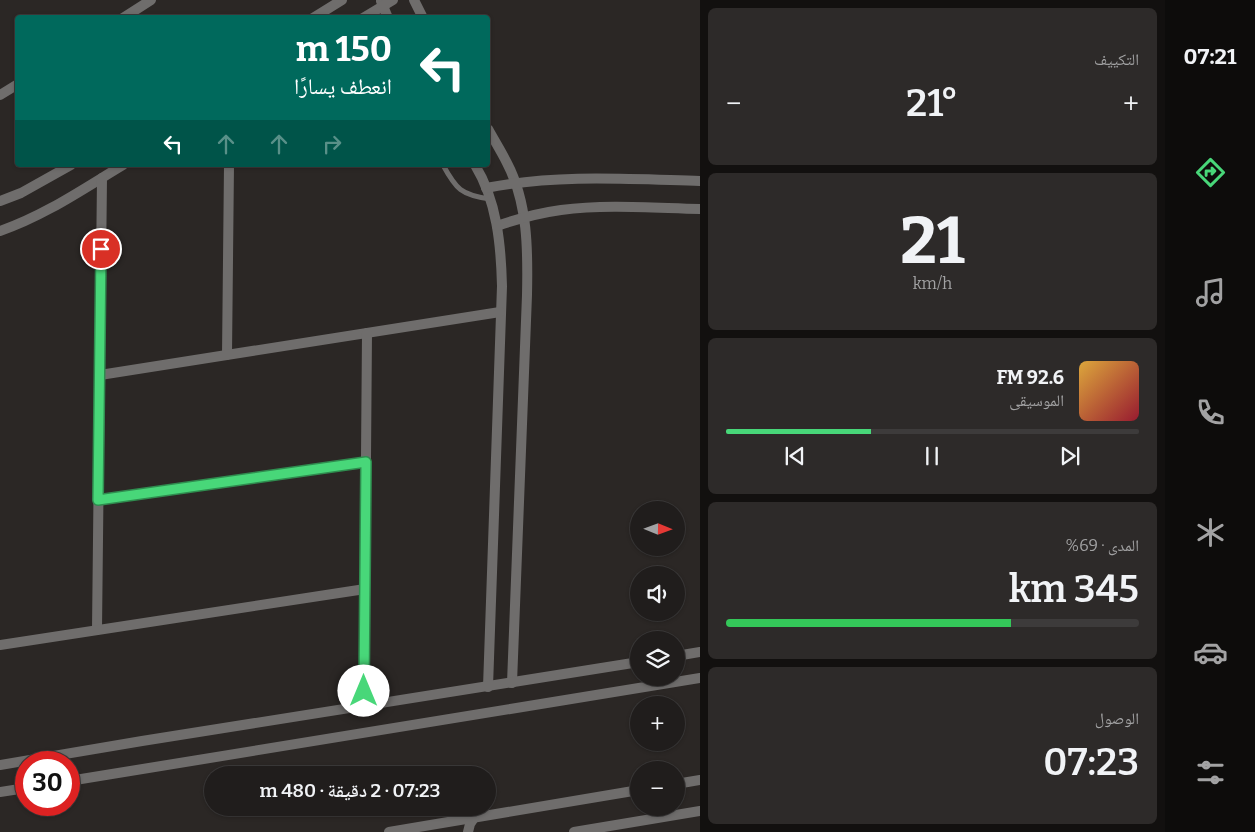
<!DOCTYPE html>
<html lang="ar">
<meta charset="utf-8">
<style>
:root{--surface:#201d1c;--page:#2d2a29;--text:#f1f3f6;--muted:#a2a2a3;--line:#3d3b3b;--accent:#48d779}
body{margin:0;font-family:Bitter,"Noto Naskh Arabic",serif;background:var(--page);color:var(--text);direction:rtl;height:100vh;display:flex;flex-direction:column;font-size:19px;white-space:nowrap}
*{box-sizing:border-box;margin:0}
p{font-size:16px;color:var(--muted)}
.icon{flex:none;width:28px;height:28px;fill:none;stroke:currentColor;stroke-width:2;stroke-linecap:round;stroke-linejoin:round}
.map{position:relative;flex:1;overflow:hidden;direction:ltr}
.panel{display:flex;flex-direction:column;gap:8px;padding:8px;background:#12100f;width:465px}
.panel>*{flex:none}
.top-card{position:absolute;left:15px;top:15px;width:475px;height:152px;border-radius:5px;box-shadow:0 1px 4px #0004,0 0 0 1px var(--line);direction:rtl;background:#00695c;color:#fff;overflow:hidden}
.needle{width:32px;rotate:91deg}
.controls{position:absolute;left:630px;top:501px;display:grid;gap:10px}
.controls a{display:grid;place-items:center;width:55px;height:55px;border-radius:50%;background:var(--surface);box-shadow:0 1px 4px #0004,0 0 0 1px var(--line);font-size:25px}
.speed{position:absolute;left:15px;top:751px;display:flex;gap:10px;font-size:25px;font-weight:700;text-align:center}
.speed>*{display:grid;place-content:center;width:65px;height:65px;border-radius:50%;background:var(--surface);box-shadow:0 1px 4px #0004,0 0 0 1px var(--line);line-height:1}
.speed .limit{border:8px solid #d22;background:#fff;color:#111}
.pin{position:absolute;display:grid;place-items:center;width:42px;height:42px;color:#fff;margin:-21px;border:2px solid #fff;border-radius:50%;box-shadow:0 1px 5px #0007}
.me{position:absolute;width:55px;margin:-28px;rotate:0deg;stroke-linejoin:round;filter:drop-shadow(0 0 4px #0008)}
.turn{display:flex;align-items:center;gap:18px;height:105px;padding:0 15px;font-size:22px}
.turn .icon{width:65px;height:65px;stroke-width:2.5}
.turn b{display:block;font-size:35px;line-height:42px}
.lanes{display:flex;align-items:center;height:48px;padding:0 15px;background:#0003;justify-content:center;gap:25px;direction:ltr}
.lanes .off{opacity:.35}
.big{font-size:38px;font-weight:600;line-height:1.1}
.panel .tile{flex:1;display:flex;flex-direction:column;justify-content:center;gap:8px;min-width:0;padding:0 18px;border-radius:8px;background:var(--page)}
.panel .dial{align-items:center;gap:0}
.dial b{font-size:65px;line-height:1}
.song{display:flex;align-items:center;gap:15px}
.cover{width:60px;height:60px;border-radius:8px;background:linear-gradient(135deg,hsl(40 70% 55%),hsl(350 70% 35%))}
.played{height:5px;border-radius:2px;background:linear-gradient(90deg,var(--accent) 35%,var(--line) 35%)}
.keys{display:flex;justify-content:space-around;direction:ltr}
.heat{display:flex;justify-content:space-between;align-items:center;font-size:28px;direction:ltr}
.charge{height:8px;border-radius:4px;background:linear-gradient(90deg,#34c759 69%,var(--line) 0)}
.trip{position:absolute;left:204px;top:766px;width:292px;height:50px;border-radius:25px;background:var(--surface);box-shadow:0 1px 4px #0004,0 0 0 1px var(--line);font-weight:600;line-height:50px;text-align:center;direction:rtl}
main{display:flex;flex:1;min-height:0}
.menu{display:flex;flex-direction:column;width:90px;justify-content:space-around;align-items:center;background:#0d0c0b;color:var(--muted)}
.menu .icon{width:35px;height:35px}
.menu .active{color:var(--accent)}
.menu b{font-size:22px;color:var(--text)}
.map>svg:first-child{display:block}
.lines{fill:none;stroke-linecap:round;stroke-linejoin:round}
.service{stroke:#6f6d6c;stroke-width:5}
.minor{stroke:#6f6d6c;stroke-width:10}
.tertiary{stroke:#6f6d6c;stroke-width:10}
.route-casing{stroke:#2f8c4f;stroke-width:12}
.route{stroke:#48d779;stroke-width:9}
</style>
<main>
<nav class="menu">
<b>07:21</b>
<svg class="icon active" aria-label="directions" viewBox="0 0 24 24"><path d="M12 3l9 9-9 9-9-9zM9 14v-3h6M13 9l2 2-2 2"/></svg>
<svg class="icon" aria-label="music" viewBox="0 0 24 24"><path d="M9 18V5l10-2v13"/><circle cx="6" cy="18" r="3"/><circle cx="16" cy="16" r="3"/></svg>
<svg class="icon" aria-label="phone" viewBox="0 0 24 24"><path d="M5 4h4l2 5-3 2q2 4 5 5l2-3 5 2v4C11 20 4 13 5 4z"/></svg>
<svg class="icon" aria-label="climate" viewBox="0 0 24 24"><path d="M12 3v18M4 7l16 10M4 17L20 7"/></svg>
<svg class="icon" aria-label="car" viewBox="0 0 24 24"><path d="M5 17H2v-5l4-1 3-4h7l3 4 3 1v5h-3M9 17h6M6 11h13"/><circle cx="7" cy="17" r="2"/><circle cx="17" cy="17" r="2"/></svg>
<svg class="icon" aria-label="filters" viewBox="0 0 24 24"><path d="M4 7h16M4 17h16"/><circle cx="9" cy="7" r="2"/><circle cx="15" cy="17" r="2"/></svg>
</nav>
<section class="panel">
<div class="tile"><p>التكييف</p>
<div class="heat"><a>−</a><b class="big">21°</b><a>+</a></div>
</div>
<div class="tile dial"><b>21</b><p>km/h</p></div>
<div class="tile">
<div class="song"><i class="cover"></i><div><b>92.6 FM</b><p>الموسيقى</p></div></div>
<div class="played"></div>
<div class="keys"><svg class="icon" aria-label="previous" viewBox="0 0 24 24"><path d="M18 5L8 12l10 7zM5 5v14"/></svg><svg class="icon" aria-label="pause" viewBox="0 0 24 24"><path d="M8 5v14M16 5v14"/></svg><svg class="icon" aria-label="next" viewBox="0 0 24 24"><path d="M6 5l10 7-10 7zM19 5v14"/></svg></div>
</div>
<div class="tile"><p>المدى · 69%</p><b class="big">345 km</b><div class="charge"></div></div>
<div class="tile"><p>الوصول</p><b class="big">07:23</b></div>
</section>
<div class="map">
<svg width="700" height="832" viewBox="0 0 700 832">
<rect width="100%" height="100%" fill="#2b2725"/>
<g class="lines">
<!-- service -->
<path class="service" d="M 443,165 C 456,189 461,195 490,199"/>
<!-- minor -->
<g class="minor">
<path d="M 414,0 L 423,18"/>
<path d="M 381,1 L 388,18"/>
<path d="M 123,18 L 151,0"/>
<path d="M 313,18 L 342,0"/>
<path d="M 363,18 L 393,0"/>
<path d="M 0,95 L 18,84"/>
<path d="M 488,129 C 494,140 501,151 507,163 C 528,203 528,251 527,295 L 512,683"/>
<path d="M 475,165 C 497,201 501,245 502,286 L 488,687"/>
<path d="M 486,188 C 557,174 628,179 700,181"/>
<path d="M 0,201 L 21,193 L 71,165"/>
<path d="M 497,226 C 517,219 539,213 561,210 C 607,204 654,208 700,209"/>
<path d="M 0,231 C 44,216 83,189 123,165"/>
<path d="M 227,355 L 229,165"/>
<path d="M 100,375 L 500,312"/>
<path d="M 98,500 L 366,462"/>
<path d="M 97,630 L 102,178"/>
<path d="M 0,645 L 365,589"/>
<path d="M 676,656 L 700,652"/>
<path d="M 364,706 L 367,333"/>
<path d="M 0,765 L 142,741 L 639,662"/>
<path d="M 69,781 L 700,678"/>
<path d="M 0,792 L 26,788"/>
</g>
<!-- tertiary -->
<g class="tertiary">
<path d="M 676,784 L 700,780"/>
<path d="M 389,832 L 639,790"/>
<path d="M 468,832 L 470,824 L 474,818"/>
<path d="M 574,832 L 700,811"/>
</g>
</g>
<g class="lines">
<!-- route casing -->
<g class="route-casing">
<path id="route" d="M 101,249 L 98,500 L 366,462 L 364,691"/>
</g>
<!-- route -->
<use href="#route" class="route"/>
</g>
</svg>
<div class="controls">
<a><svg class="needle" viewBox="-14 -14 28 28"><path d="M0-13l5 13h-10z" fill="#e53935"/><path d="M0 13l5-13h-10z" fill="#a2a2a3"/></svg></a>
<a><svg class="icon" aria-label="sound" viewBox="0 0 24 24"><path d="M4 9h4l5-4v14l-5-4H4zM17 9q2 3 0 6"/></svg></a>
<a><svg class="icon" aria-label="layers" viewBox="0 0 24 24"><path d="M12 4l9 5-9 5-9-5zM3 14l9 5 9-5"/></svg></a>
<a>+</a>
<a>−</a>
</div>
<div class="speed"><div class="limit">30</div></div>
<div class="pin" style="left:101px;top:249px;background:#d93025"><svg class="icon" aria-label="arrive" viewBox="0 0 24 24"><path d="M6 21V4h12l-3 4 3 4H6"/></svg></div>
<svg class="me" style="left:364px;top:691px" viewBox="-20 -20 40 40"><circle r="19" fill="#fff"/><path d="M0-13L10 11 0 6-10 11z" fill="#48d779"/></svg>
<div class="trip">07:23 · 2 دقيقة · 480 m</div>
<div class="top-card">
<div class="turn"><svg class="icon" aria-label="left" viewBox="0 0 24 24"><path d="M17 20v-9H6M10 6l-5 5 5 5"/></svg><div><b>150 m</b>انعطف يسارًا</div></div>
<div class="lanes"><svg class="icon" aria-label="left" viewBox="0 0 24 24"><path d="M17 20v-9H6M10 6l-5 5 5 5"/></svg><svg class="icon off" aria-label="ahead" viewBox="0 0 24 24"><path d="M12 20V5M6 11l6-6 6 6"/></svg><svg class="icon off" aria-label="ahead" viewBox="0 0 24 24"><path d="M12 20V5M6 11l6-6 6 6"/></svg><svg class="icon off" aria-label="right" viewBox="0 0 24 24"><path d="M7 20v-9h11M14 6l5 5-5 5"/></svg></div>
</div>
</div>
</main>
